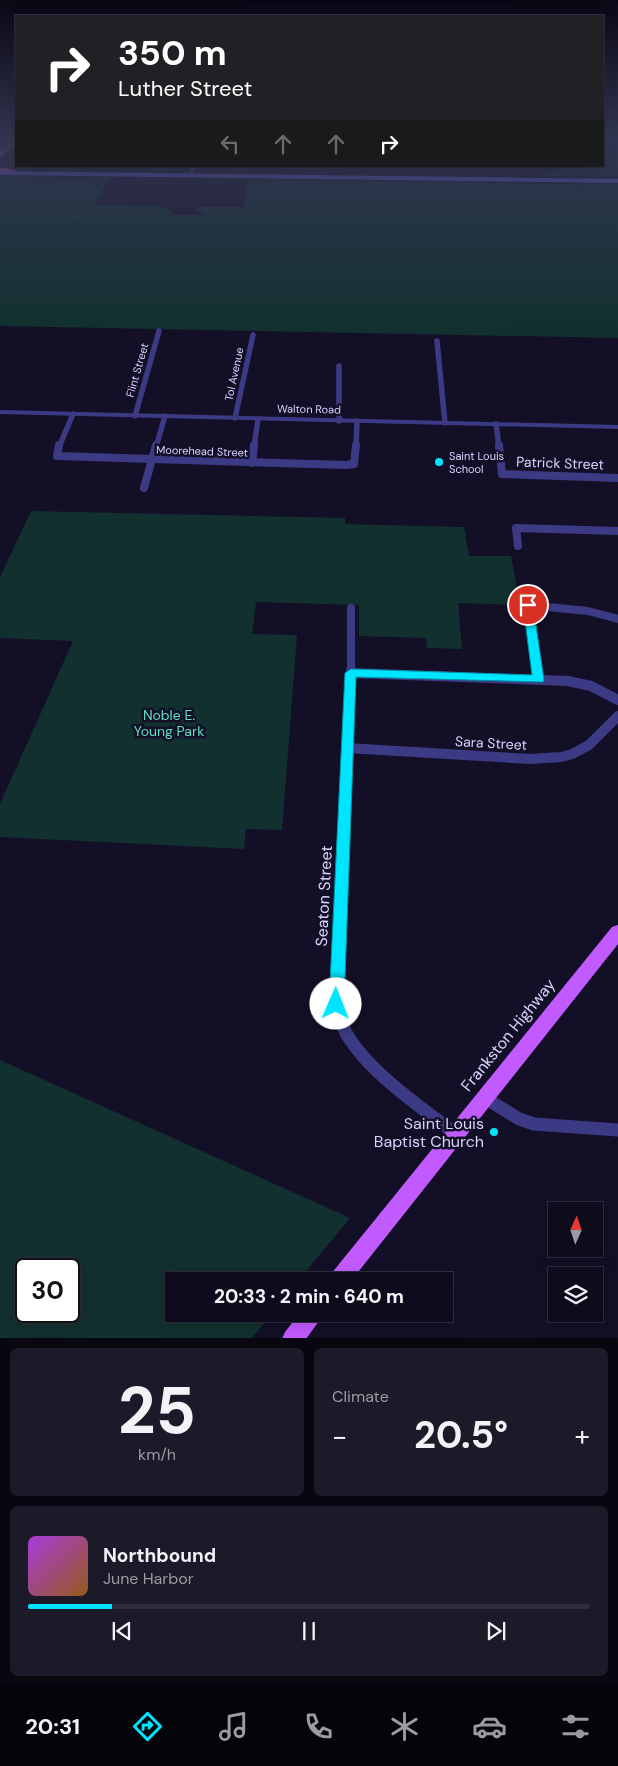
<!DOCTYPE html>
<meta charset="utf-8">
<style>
:root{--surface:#0e0b1c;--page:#1c1929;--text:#f1f3f6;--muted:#9b9ba3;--line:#2e2b3b;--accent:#00e5ff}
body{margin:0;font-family:"DM Sans",sans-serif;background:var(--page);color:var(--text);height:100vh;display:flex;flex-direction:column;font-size:19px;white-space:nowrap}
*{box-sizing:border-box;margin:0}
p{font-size:16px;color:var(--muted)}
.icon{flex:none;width:28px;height:28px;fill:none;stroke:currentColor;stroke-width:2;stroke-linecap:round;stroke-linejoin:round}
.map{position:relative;height:1338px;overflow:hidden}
.side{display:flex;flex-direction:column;gap:10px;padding:10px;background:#08060f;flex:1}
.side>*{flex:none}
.hud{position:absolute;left:15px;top:15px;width:589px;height:152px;border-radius:0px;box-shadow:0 5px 20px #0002,0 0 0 1px var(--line);background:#202124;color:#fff;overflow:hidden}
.needle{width:32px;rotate:3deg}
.buttons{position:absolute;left:548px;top:1202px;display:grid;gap:10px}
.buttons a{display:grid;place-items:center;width:55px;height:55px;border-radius:0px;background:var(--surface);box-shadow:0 5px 20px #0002,0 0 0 1px var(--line);font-size:25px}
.speed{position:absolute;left:15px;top:1258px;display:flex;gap:10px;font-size:25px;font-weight:700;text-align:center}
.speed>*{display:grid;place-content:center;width:65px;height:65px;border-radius:50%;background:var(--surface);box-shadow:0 5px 20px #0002,0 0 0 1px var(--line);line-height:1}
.speed .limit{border:2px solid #111;border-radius:8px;background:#fff;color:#111}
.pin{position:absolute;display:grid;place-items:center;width:42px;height:42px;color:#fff;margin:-21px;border:2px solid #fff;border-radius:50%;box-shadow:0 1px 5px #0007}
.me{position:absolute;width:55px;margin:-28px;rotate:1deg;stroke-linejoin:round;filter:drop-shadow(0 0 4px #0008)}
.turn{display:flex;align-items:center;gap:18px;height:105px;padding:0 20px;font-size:22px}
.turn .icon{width:65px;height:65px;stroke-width:2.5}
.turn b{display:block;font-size:35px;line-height:42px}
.lanes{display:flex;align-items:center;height:48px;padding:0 20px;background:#0003;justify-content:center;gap:25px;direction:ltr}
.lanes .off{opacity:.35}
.big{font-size:38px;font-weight:700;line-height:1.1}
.side .widget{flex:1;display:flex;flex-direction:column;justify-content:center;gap:8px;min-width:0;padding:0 18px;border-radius:8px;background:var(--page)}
.side .dial{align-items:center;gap:0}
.dial b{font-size:65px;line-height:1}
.song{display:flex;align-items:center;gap:15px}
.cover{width:60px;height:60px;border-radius:8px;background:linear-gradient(135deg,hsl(280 70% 55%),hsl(30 70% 35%))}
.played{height:5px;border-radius:2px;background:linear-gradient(90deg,var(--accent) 15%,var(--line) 15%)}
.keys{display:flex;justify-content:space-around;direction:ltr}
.heat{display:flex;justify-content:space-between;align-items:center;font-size:28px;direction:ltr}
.side .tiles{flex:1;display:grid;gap:10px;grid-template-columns:1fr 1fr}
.widget:last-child{grid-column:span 2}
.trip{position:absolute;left:165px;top:1272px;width:288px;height:50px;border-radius:0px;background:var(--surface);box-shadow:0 5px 20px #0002,0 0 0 1px var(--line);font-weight:700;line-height:50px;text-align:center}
.dock{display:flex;height:80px;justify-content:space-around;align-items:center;background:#06040b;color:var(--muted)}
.dock .icon{width:35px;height:35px}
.dock .selected{color:var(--accent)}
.dock b{font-size:22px;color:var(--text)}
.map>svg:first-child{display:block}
.green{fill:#12302f;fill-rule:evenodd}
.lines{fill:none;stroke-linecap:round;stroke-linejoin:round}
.stream{stroke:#0c2248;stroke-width:1}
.minor-far4{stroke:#3d3a85;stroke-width:4.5}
.minor-far3{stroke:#3d3a85;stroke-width:5.5}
.minor-far2{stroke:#3d3a85;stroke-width:8}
.minor-far1{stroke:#3d3a85;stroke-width:10}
.minor{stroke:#3d3a85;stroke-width:13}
.tertiary{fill:#3d3a85;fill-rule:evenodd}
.secondary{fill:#6f6bff;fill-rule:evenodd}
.primary{fill:#c25bff;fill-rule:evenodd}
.trunk{fill:#e055d1;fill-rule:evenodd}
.route{fill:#00e5ff;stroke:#0095a6}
.poi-dot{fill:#00e5ff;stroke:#130f26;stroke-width:2}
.labels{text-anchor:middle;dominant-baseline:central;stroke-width:5;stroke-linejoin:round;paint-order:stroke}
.far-street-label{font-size:11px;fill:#d9d4ff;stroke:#130f26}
.far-poi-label{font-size:11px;fill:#d9d4ff;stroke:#130f26;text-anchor:start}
.street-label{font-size:14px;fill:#d9d4ff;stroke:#130f26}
.park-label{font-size:14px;fill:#5fe0c0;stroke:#130f26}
.near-street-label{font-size:16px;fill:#d9d4ff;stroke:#130f26}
.near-poi-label{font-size:16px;fill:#d9d4ff;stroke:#130f26;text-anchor:end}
</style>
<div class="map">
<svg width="618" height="1339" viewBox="0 0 618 1339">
<rect width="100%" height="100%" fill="#130f26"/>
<!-- green -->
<g class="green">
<path d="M 603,156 L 618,156 L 618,176 L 537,176 L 563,166 L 602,166 Z"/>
<path d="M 2,176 L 109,178 L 94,205 L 161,206 L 176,215 L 204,215 L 194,207 L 243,207 L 249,179 L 618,185 L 618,338 L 0,326 L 0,178 Z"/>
<path d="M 31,511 L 345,518 L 345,524 L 464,527 L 469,556 L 511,556 L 520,605 L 458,603 L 462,649 L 427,648 L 426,638 L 359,636 L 359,605 L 256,602 L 252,634 L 297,635 L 282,830 L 246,829 L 244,849 L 0,837 L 0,804 L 73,641 L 0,638 L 0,577 Z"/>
<path d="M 0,1060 L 350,1218 L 298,1281 L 174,1281 L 174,1314 L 272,1314 L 252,1338 L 0,1338 ZM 26,1269 L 69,1269 L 69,1311 L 26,1311 Z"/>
</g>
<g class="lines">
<!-- stream -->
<path class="stream" d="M 0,219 L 56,220 L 90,225"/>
<!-- minor-far4 -->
<path class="minor-far4" d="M 190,176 L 193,166"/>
<!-- minor-far3 -->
<g class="minor-far3">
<path d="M 437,341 L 445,423"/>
<path d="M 339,366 L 339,421"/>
<path d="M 135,416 L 159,331"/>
<path d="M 235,418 L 253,335"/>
<path d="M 496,424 L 499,447"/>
<path d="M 59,447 L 73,414"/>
<path d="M 156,447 L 165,416"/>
<path d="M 254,447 L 258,419"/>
<path d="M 356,447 L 357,421"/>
</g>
<!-- minor-far2 -->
<g class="minor-far2">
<path d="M 59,445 L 57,456 L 346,465 L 354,464 L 356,445"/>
<path d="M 499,445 L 502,474 L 618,478"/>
<path d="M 252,463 L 254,445"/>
<path d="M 144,488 L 156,445"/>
<path d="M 518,546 L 516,528 L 618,531"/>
<path d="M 351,608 L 351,671"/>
<path d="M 538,671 L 528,605 L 588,611 L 618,619"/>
</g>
<!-- minor-far1 -->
<g class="minor-far1">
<path d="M 538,670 L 539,680"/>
<path d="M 351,673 L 568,681 L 591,686 L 618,700"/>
<path d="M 347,748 L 530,759 L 561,757 L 572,754 L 589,745 L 618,716"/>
<path d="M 339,962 L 351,670"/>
</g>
<!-- minor -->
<g class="minor">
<path d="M 339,961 C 338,975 334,998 337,1011 C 348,1059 418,1105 456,1134"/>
<path d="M 485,1098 L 519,1119 L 534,1124 L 618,1130"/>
</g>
<!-- tertiary -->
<path class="tertiary" d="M 0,410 L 618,425 L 618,429 L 0,414 Z"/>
<!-- secondary -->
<path class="secondary" d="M 0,171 L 618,179 L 618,183 L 0,175 Z"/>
<!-- primary -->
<g class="primary">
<path d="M 618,925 L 618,944 L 351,1281 L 328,1281 L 331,1274 L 612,927 Z"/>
<path d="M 299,1314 L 322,1314 L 319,1321 L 306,1339 L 282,1339 L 285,1332 Z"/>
</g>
<!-- trunk -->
<g class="trunk">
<path d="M 16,139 L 16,144 L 0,158 L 0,152 Z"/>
<path d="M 0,167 L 14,170 L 15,171 L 12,173 L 0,171 Z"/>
</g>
</g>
<!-- sky -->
<linearGradient id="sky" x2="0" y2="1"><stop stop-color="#0a0815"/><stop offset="0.43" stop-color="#333752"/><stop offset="1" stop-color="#333752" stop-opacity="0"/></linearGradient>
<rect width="618" height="327" fill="url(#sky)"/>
<!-- route -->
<path class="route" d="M 528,602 L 533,605 L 544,680 L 543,682 L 356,677 L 344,1004 L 342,1009 L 336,1011 L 331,1009 L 329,1004 L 345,673 L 351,669 L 532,675 L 523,605 Z"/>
<!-- markers -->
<g class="poi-dot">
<circle cx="439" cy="462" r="5"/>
<circle cx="494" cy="1132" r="5"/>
</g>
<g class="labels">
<!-- far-street labels -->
<g class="far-street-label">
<text transform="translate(137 370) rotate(-74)">Flint Street</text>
<text transform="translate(234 374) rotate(-78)">Tol Avenue</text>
<text transform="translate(309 409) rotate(1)">Walton Road</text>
<text transform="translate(202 451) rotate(2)">Moorehead Street</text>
</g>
<!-- far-poi labels -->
<g class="far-poi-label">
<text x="449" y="456">Saint Louis<tspan x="449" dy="13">School</tspan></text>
</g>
<!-- street labels -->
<g class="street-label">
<text transform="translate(560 463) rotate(2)">Patrick Street</text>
<text transform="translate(491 743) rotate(3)">Sara Street</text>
</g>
<!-- park labels -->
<g class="park-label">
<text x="169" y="715">Noble E.<tspan x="169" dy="16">Young Park</tspan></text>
</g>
<!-- near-street labels -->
<g class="near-street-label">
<text transform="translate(324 896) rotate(-87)">Seaton Street</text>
<text transform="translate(508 1035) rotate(-51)">Frankston Highway</text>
</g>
<!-- near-poi labels -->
<g class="near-poi-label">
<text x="484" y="1123">Saint Louis<tspan x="484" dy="18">Baptist Church</tspan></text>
</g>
</g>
</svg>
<div class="buttons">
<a><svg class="needle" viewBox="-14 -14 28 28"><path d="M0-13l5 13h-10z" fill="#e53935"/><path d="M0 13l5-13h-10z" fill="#9b9ba3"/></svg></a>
<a><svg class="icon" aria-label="layers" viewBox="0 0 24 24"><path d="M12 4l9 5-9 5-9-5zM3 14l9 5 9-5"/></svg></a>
</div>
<div class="speed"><div class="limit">30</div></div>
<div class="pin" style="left:528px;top:605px;background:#d93025"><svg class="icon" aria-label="arrive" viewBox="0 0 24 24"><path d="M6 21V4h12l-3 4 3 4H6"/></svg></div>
<svg class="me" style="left:336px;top:1004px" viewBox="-20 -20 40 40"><circle r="19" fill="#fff"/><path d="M0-13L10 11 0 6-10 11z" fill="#00e5ff"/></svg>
<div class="trip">20:33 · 2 min · 640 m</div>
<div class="hud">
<div class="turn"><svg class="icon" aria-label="right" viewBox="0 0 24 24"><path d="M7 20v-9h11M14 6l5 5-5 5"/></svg><div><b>350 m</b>Luther Street</div></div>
<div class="lanes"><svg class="icon off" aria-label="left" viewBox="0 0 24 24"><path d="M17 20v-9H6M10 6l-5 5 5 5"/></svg><svg class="icon off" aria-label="ahead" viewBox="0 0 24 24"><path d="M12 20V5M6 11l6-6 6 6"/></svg><svg class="icon off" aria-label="ahead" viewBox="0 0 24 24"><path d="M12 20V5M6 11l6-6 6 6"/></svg><svg class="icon" aria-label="right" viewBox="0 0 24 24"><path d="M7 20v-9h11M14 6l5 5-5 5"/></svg></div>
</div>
</div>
<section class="side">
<div class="tiles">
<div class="widget dial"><b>25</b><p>km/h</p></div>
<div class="widget"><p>Climate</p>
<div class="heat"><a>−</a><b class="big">20.5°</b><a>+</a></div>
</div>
<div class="widget">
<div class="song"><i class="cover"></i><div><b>Northbound</b><p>June Harbor</p></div></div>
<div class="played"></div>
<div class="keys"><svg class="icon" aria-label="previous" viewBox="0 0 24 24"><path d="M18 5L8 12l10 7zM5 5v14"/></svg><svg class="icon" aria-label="pause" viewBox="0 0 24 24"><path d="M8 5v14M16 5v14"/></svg><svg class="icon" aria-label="next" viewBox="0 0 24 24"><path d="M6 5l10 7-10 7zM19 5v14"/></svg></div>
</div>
</div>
</section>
<nav class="dock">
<b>20:31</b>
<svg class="icon selected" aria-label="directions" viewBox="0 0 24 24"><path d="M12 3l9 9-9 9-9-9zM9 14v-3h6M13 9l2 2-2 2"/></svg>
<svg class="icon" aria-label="music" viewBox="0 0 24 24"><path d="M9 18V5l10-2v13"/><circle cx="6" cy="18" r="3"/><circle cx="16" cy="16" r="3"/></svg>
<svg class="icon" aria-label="phone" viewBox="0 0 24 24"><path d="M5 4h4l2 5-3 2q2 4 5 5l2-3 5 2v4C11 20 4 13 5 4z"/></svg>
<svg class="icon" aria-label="climate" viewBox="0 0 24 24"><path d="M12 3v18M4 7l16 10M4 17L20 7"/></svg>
<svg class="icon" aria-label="car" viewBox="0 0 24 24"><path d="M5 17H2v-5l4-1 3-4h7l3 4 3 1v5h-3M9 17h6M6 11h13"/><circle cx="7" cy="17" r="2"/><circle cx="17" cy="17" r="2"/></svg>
<svg class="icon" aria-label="filters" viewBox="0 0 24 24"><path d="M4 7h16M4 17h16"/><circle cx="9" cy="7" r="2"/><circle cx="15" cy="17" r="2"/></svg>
</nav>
